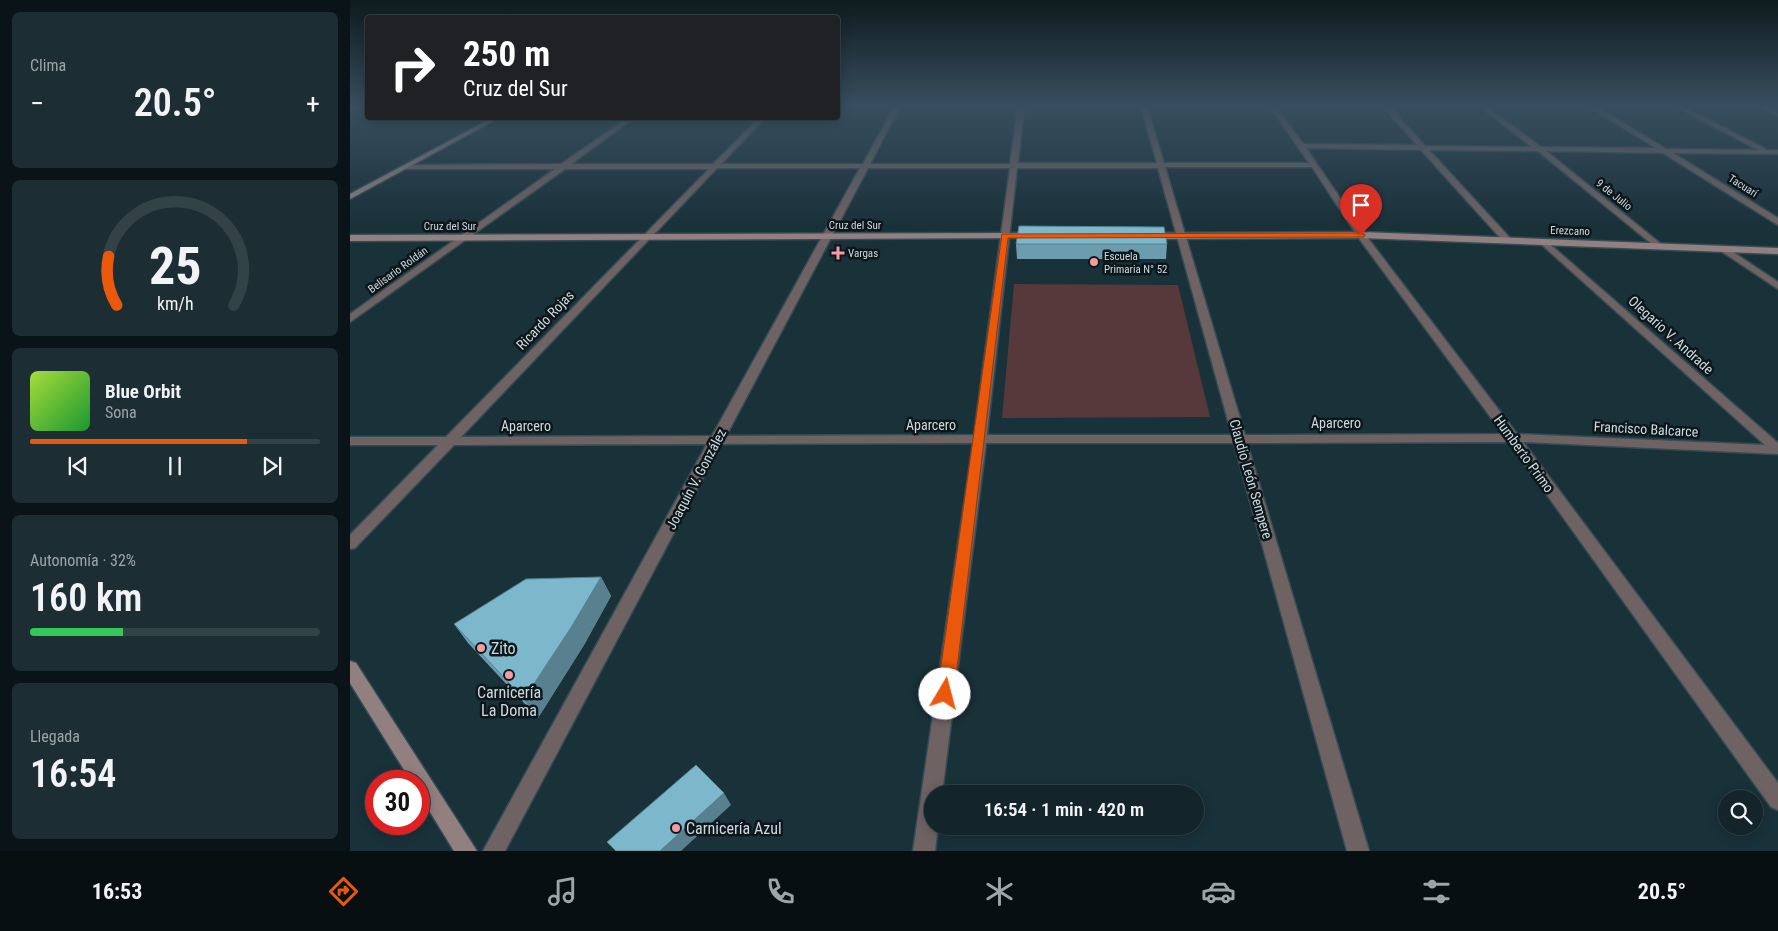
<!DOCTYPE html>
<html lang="es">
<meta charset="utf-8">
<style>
:root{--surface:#13252b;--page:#1c2d33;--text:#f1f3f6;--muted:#9da5a9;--line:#324247;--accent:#ea580c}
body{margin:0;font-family:"Roboto Condensed",sans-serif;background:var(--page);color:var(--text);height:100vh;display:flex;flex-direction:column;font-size:19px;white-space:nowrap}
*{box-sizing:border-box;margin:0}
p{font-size:16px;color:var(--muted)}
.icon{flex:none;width:28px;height:28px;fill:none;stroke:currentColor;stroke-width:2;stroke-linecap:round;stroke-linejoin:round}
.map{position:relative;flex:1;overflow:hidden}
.drawer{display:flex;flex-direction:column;gap:12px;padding:12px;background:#0a1418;width:350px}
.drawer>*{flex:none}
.banner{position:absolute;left:15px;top:15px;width:475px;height:105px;border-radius:5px;box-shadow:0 2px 12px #0003,0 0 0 1px var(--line);background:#202124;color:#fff;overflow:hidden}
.controls{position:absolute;left:1368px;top:790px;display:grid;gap:10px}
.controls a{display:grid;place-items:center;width:45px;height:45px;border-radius:50%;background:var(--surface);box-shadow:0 2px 12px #0003,0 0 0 1px var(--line);font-size:25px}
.speed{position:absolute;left:15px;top:770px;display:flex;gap:10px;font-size:25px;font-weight:700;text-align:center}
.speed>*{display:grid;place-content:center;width:65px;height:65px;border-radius:50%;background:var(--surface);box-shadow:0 2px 12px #0003,0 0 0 1px var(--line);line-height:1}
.speed .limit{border:8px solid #d22;background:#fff;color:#111}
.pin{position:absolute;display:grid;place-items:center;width:42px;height:42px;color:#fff;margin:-51px -21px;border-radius:50% 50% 50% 0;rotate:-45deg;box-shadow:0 0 5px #0007}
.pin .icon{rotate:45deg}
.me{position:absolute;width:55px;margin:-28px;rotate:8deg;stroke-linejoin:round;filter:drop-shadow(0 0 4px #0008)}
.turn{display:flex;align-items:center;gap:18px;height:105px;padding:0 15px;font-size:22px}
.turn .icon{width:65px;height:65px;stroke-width:2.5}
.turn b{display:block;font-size:35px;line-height:42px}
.big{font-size:38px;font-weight:600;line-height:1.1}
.drawer .card{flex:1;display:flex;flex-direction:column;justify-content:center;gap:8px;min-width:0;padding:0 18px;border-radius:8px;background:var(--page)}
.drawer .dial{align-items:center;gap:0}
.dial svg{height:130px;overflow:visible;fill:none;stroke:var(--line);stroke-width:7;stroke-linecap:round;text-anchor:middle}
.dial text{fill:var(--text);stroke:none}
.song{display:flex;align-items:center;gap:15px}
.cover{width:60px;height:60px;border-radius:8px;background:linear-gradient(135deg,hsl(80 70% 55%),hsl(130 70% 35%))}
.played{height:5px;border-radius:2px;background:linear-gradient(90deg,var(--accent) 75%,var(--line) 75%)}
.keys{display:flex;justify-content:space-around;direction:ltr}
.heat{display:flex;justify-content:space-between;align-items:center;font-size:28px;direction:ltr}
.charge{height:8px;border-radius:4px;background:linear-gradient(90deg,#34c759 32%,var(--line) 0)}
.trip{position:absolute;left:574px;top:785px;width:280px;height:50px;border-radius:25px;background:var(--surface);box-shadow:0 2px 12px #0003,0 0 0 1px var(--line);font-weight:600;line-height:50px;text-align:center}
.tabs{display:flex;height:80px;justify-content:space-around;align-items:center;background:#080f11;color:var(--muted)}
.tabs .icon{width:35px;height:35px}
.tabs .selected{color:var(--accent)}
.tabs b{font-size:22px;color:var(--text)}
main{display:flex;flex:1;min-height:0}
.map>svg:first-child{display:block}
.green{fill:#58393b}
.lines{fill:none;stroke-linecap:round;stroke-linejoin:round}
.street-casing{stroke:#364c54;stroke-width:3}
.secondary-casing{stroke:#364c54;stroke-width:3}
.street{fill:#6e6263;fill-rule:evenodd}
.secondary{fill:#928081;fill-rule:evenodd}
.wall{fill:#6c9daf}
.shaded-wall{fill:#58808f}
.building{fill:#7db7cc;stroke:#58808f}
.route{fill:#ea580c;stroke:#983908}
.poi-dot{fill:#f49aa1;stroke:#0d171b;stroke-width:2}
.labels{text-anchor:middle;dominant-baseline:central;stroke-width:5;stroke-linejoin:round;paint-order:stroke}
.far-street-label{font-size:11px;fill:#cddbe0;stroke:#0d171b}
.far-poi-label{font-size:11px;fill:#cddbe0;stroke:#0d171b;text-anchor:start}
.street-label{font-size:14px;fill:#cddbe0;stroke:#0d171b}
.near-poi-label{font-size:16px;fill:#cddbe0;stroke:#0d171b;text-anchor:start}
</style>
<main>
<section class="drawer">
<div class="card"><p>Clima</p>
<div class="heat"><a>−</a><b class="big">20.5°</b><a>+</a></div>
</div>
<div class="card dial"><svg viewBox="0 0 100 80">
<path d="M14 69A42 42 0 1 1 86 69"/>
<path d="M14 69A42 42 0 0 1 9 39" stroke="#ea580c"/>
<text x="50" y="56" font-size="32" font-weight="700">25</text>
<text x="50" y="72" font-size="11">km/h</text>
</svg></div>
<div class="card">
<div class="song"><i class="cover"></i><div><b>Blue Orbit</b><p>Sona</p></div></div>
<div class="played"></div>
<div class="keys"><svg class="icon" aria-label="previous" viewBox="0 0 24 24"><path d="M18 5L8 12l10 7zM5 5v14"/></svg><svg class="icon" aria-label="pause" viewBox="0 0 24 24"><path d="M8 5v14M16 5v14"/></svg><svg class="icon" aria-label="next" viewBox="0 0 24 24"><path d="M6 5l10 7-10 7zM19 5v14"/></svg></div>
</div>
<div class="card"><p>Autonomía · 32%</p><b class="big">160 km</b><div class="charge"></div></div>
<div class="card"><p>Llegada</p><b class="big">16:54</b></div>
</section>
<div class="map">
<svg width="1428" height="851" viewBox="0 0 1428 851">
<rect width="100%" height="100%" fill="#193139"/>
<!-- green -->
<path class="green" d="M 664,284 L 828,285 L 860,417 L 652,418 Z"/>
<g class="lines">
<!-- street casing -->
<g class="street-casing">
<g id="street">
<rect x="0" y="107" width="18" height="3"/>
<path d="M 544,107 L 550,107 L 520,164 L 660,164 L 668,107 L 674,107 L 668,163 L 807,163 L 791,107 L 797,107 L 814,163 L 959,163 L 920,107 L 926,107 L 953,144 L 1067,145 L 1033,107 L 1040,107 L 1075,146 L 1182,147 L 1130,107 L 1137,107 L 1191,147 L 1306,148 L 1239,107 L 1247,107 L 1316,149 L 1408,150 L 1326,107 L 1334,107 L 1414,148 L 1415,150 L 1428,150 L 1428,154 L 1323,153 L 1428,218 L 1428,225 L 1313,153 L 1196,151 L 1311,244 L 1312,246 L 1308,249 L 1188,151 L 1079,150 L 1160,238 L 1160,242 L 1154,242 L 1071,150 L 956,148 L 1014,233 L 1167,434 L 1415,445 L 1191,244 L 1191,240 L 1194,239 L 1428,443 L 1428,454 L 1173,442 L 1428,783 L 1428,810 L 1421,807 L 1159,442 L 897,443 L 1019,851 L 997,851 L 884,443 L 636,443 L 592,794 L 582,794 L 582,826 L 588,826 L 585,851 L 563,851 L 623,443 L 371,444 L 155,851 L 133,851 L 357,444 L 104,445 L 5,548 L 0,549 L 0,535 L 88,445 L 0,445 L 0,437 L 96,437 L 359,169 L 215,169 L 0,322 L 0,314 L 205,169 L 55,169 L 51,167 L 55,165 L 211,164 L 278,118 L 284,118 L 221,164 L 363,164 L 409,118 L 415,118 L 371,164 L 513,164 ZM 815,167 L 962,167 L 1008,237 L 1153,434 L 895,435 ZM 367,168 L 510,168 L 362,436 L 111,437 ZM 518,168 L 660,168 L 624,435 L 376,436 ZM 667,168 L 808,168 L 882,435 L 637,435 Z"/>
<path d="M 1410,107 L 1418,107 L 1428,112 L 1428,116 Z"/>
<path d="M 1374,246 L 1428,282 L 1428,289 L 1371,251 L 1370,249 Z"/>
</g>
</g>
<!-- secondary casing -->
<g class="secondary-casing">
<g id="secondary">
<path d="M 142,118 L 149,118 L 0,199 L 0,194 Z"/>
<path d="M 1011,232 L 1428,248 L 1428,254 L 1011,238 L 800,239 L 796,236 L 800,233 Z"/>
<path d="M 685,233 L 688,234 L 688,238 L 0,241 L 0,235 Z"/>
<path d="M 0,661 L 6,663 L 127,851 L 104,851 L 69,794 L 69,781 L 61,781 L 0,683 Z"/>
</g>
</g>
<!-- street -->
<use href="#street" class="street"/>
<!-- secondary -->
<use href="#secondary" class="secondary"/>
</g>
<!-- wall -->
<g class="wall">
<path d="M 666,244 L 817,244 L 816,259 L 667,259 Z"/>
<path d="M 251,577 L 261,596 L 234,645 L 188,718 L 118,643 L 104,624 Z"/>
</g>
<!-- shaded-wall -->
<g class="shaded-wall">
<path d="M 251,577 L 261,596 L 234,645 L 188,718 L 174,699 Z"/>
<path d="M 374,793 L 381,805 L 331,851 L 310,851 Z"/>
</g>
<!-- building -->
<g class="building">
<path d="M 669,226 L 814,227 L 817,244 L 666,244 Z"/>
<path d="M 251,577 L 222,626 L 174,699 L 104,624 L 176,579 Z"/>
<path d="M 346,765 L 374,793 L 310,851 L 266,851 L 257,842 Z"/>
</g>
<!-- sky -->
<linearGradient id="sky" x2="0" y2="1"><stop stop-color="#0e1b1f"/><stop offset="0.47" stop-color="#384e5f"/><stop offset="1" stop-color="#384e5f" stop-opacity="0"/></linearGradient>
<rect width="1428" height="226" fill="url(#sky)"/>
<!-- route -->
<path class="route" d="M 1011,233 L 1015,235 L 1014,237 L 658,238 L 604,694 L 601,699 L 595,702 L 590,699 L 587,694 L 652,234 Z"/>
<!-- markers -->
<g class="poi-dot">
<path d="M485.5 245.5h5v5h5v5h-5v5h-5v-5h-5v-5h5z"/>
<circle cx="744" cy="262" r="5"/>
<circle cx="131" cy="648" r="5"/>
<circle cx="159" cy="675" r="5"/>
<circle cx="326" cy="828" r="5"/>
</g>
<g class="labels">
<!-- far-street labels -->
<g class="far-street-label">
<text transform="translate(1393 186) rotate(32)">Tacuarí</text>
<text transform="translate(1264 195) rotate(39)">9 de Julio</text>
<text x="505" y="225">Cruz del Sur</text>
<text x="100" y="226">Cruz del Sur</text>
<text transform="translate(1220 231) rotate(2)">Erezcano</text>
<text transform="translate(48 270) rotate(-36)">Belisario Roldán</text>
</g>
<!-- far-poi labels -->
<g class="far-poi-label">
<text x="498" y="253">Vargas</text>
<text x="754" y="256">Escuela<tspan x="754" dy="13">Primaria N° 52</tspan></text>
</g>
<!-- street labels -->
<g class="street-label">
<text transform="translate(195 320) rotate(-46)">Ricardo Rojas</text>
<text transform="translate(1321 335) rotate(42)">Olegario V. Andrade</text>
<text x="986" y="423">Aparcero</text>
<text x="581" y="425">Aparcero</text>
<text x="176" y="426">Aparcero</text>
<text transform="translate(1296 429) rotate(3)">Francisco Balcarce</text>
<text transform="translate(1174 454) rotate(54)">Humberto Primo</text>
<text transform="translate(346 479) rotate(-62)">Joaquín V. González</text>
<text transform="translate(901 479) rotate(74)">Claudio León Sempere</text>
</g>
<!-- near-poi labels -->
<g class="near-poi-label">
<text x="141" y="648">Zito</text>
<text x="159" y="692" text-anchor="middle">Carnicería<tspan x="159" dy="18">La Doma</tspan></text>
<text x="336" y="828">Carnicería Azul</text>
</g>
</g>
</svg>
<div class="controls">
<a><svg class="icon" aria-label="search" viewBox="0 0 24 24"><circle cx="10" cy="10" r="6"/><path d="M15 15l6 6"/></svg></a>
</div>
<div class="speed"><div class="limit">30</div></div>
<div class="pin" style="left:1011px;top:235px;background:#d93025"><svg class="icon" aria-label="arrive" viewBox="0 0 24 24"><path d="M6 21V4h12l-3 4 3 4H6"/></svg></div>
<svg class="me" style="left:595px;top:694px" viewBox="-20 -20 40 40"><circle r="19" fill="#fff"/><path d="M0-13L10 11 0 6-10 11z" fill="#ea580c"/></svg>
<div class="trip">16:54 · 1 min · 420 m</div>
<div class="banner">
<div class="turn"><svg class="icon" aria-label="right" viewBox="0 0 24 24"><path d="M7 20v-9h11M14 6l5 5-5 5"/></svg><div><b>250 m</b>Cruz del Sur</div></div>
</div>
</div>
</main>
<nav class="tabs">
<b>16:53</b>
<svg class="icon selected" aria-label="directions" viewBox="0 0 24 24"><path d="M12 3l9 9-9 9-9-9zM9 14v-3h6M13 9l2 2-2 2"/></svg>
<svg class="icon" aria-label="music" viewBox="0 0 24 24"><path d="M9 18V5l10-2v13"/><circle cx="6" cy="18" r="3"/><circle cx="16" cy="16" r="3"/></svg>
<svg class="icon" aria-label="phone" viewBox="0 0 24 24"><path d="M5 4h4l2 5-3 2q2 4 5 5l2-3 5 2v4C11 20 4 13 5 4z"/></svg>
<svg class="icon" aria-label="climate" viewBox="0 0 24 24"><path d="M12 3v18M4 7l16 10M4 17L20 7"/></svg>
<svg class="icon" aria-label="car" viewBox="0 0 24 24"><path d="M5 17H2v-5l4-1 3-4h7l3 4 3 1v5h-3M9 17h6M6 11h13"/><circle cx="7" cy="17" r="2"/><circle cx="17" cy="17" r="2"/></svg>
<svg class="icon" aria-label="filters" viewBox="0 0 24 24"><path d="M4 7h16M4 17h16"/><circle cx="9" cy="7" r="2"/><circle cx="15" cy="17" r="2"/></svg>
<b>20.5°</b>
</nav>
